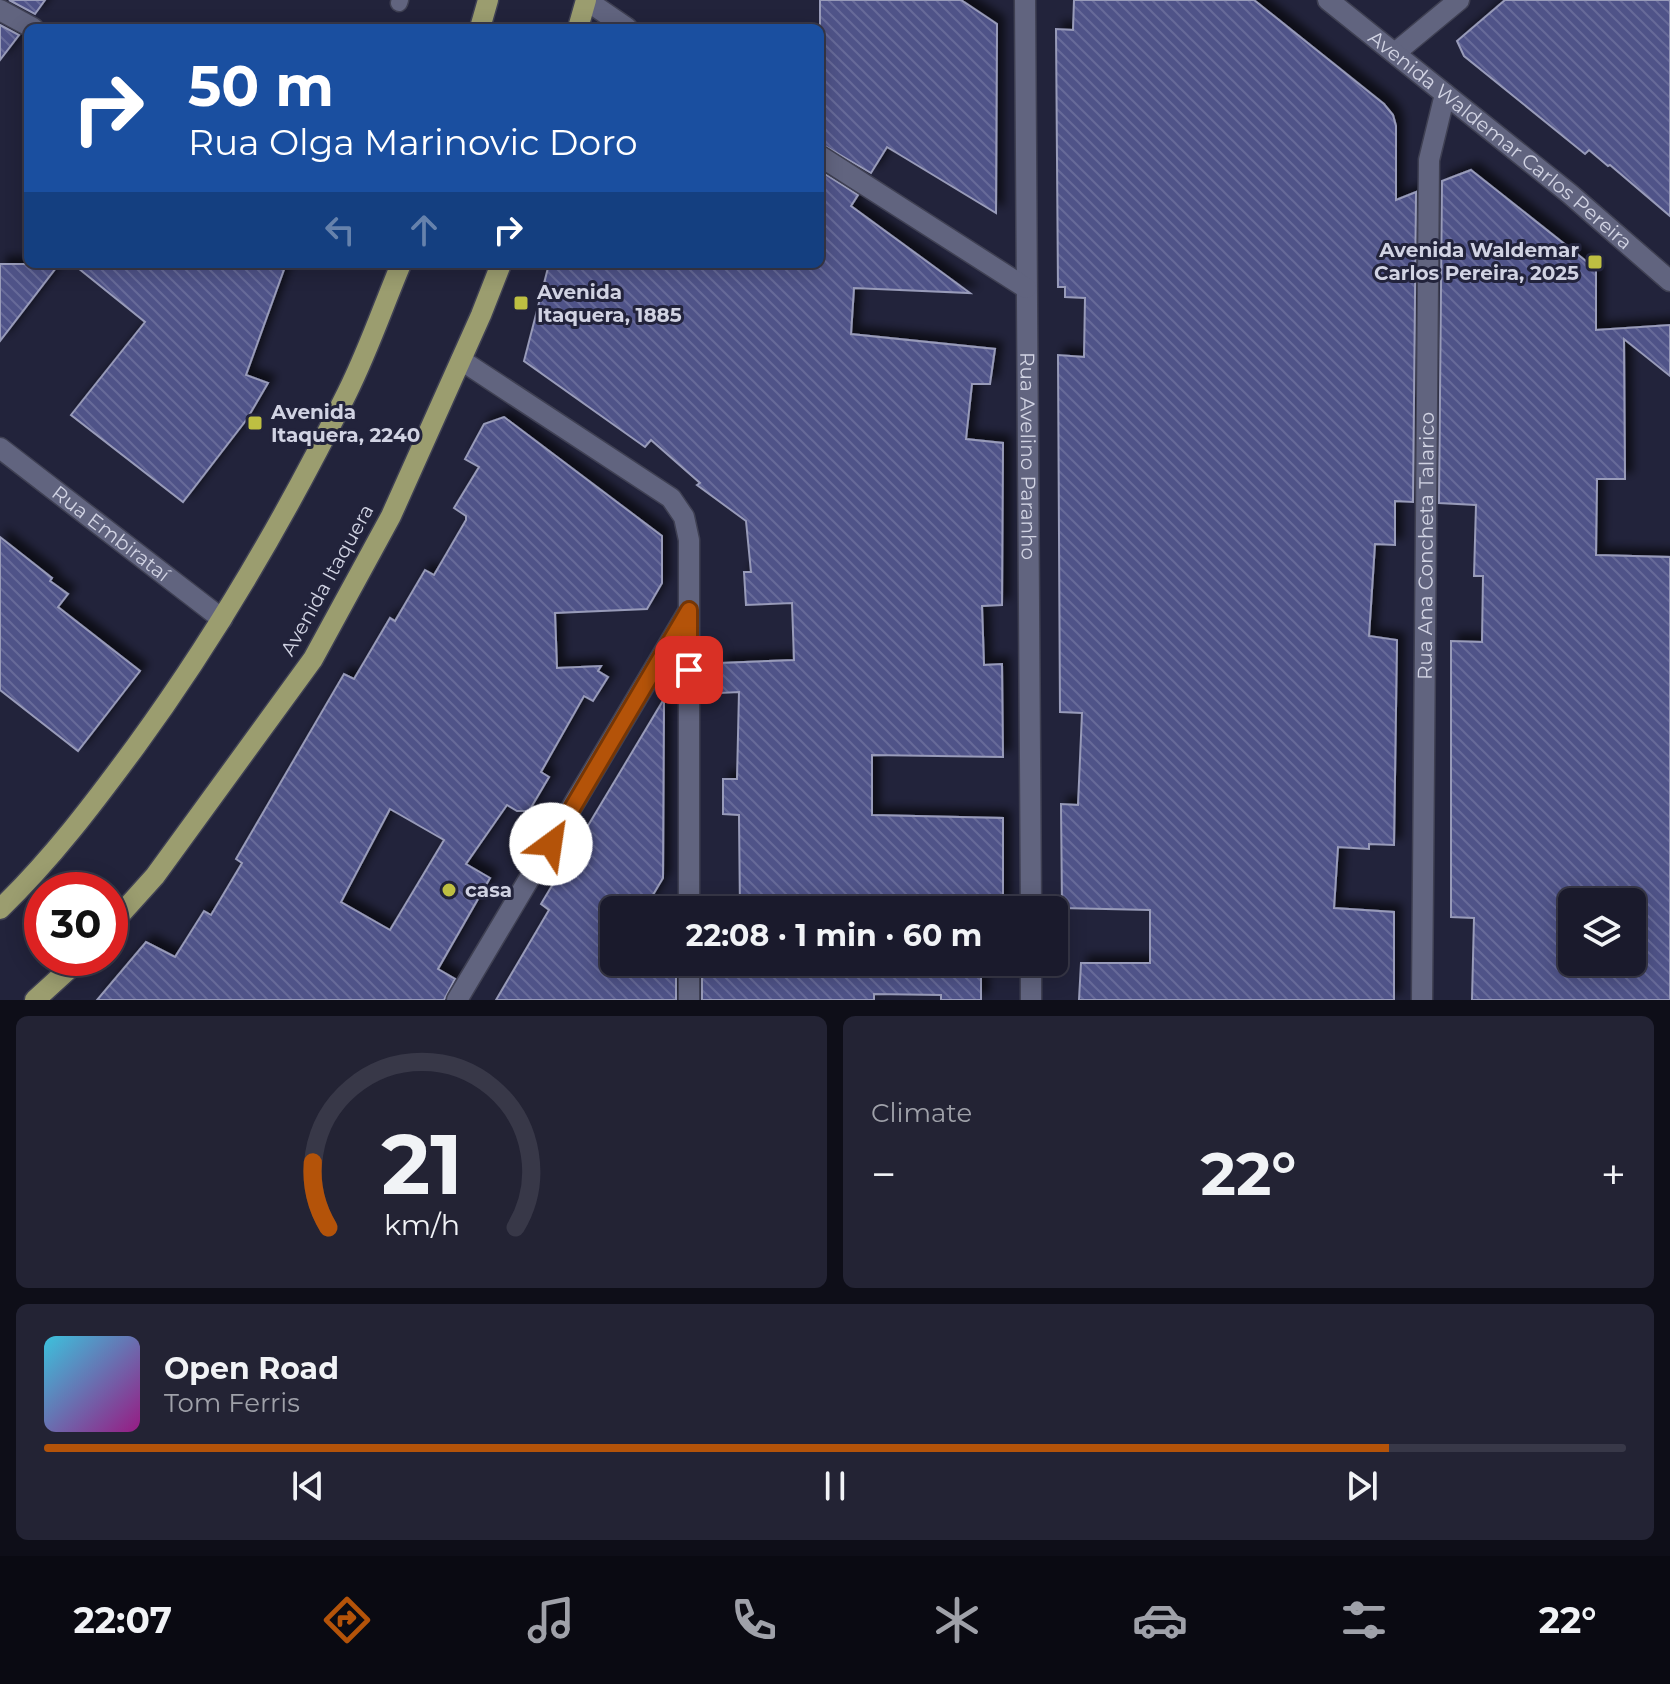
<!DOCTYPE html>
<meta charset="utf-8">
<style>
:root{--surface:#1a1a2c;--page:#232334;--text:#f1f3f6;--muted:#9fa1a9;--line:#383848;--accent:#b45309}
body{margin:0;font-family:Montserrat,sans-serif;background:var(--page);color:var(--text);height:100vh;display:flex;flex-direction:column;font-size:30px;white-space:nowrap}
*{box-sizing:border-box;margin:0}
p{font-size:26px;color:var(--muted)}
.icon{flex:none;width:44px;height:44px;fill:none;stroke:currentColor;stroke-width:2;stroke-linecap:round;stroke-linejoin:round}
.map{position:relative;height:1000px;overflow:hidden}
.details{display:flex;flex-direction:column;gap:16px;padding:16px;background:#0e0e18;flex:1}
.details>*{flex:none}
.banner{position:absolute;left:24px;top:24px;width:800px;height:244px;border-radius:12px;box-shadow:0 4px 20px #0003,0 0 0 2px var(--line);background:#1a4fa0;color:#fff;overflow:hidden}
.tools{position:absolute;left:1558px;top:888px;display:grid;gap:16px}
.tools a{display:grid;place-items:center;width:88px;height:88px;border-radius:12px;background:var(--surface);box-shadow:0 4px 20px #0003,0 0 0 2px var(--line);font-size:40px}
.speed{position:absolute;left:24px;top:872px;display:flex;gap:16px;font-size:40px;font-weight:700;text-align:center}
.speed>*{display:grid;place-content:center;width:104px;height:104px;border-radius:50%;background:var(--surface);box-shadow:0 4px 20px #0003,0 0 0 2px var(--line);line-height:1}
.speed .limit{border:12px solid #d22;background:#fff;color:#111}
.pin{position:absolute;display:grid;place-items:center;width:68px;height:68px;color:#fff;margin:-34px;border-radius:16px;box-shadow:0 4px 12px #0006}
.me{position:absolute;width:88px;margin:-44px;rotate:31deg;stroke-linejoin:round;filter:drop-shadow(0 0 6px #0008)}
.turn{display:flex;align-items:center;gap:28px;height:168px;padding:0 32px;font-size:36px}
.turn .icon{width:104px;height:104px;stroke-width:2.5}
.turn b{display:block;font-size:56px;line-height:68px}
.lanes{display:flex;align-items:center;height:76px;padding:0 32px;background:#0003;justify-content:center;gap:40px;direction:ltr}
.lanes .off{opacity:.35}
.big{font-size:60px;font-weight:700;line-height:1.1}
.details .card{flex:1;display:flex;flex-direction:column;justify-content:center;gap:12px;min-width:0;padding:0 28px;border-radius:12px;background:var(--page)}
.details .dial{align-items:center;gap:0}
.dial svg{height:208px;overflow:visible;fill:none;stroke:var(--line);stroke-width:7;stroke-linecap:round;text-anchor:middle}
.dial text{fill:var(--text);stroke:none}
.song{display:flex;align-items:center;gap:24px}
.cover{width:96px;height:96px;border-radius:12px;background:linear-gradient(135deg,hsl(190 70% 55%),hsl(310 70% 35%))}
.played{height:8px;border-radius:4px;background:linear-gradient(90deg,var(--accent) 85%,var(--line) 85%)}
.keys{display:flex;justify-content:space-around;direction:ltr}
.heat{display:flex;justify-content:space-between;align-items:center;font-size:44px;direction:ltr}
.details .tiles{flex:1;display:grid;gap:16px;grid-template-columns:1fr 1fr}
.card:last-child{grid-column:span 2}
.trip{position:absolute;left:600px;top:896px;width:468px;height:80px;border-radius:12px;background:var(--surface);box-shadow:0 4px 20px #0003,0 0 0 2px var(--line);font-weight:700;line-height:80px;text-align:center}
.tab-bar{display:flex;height:128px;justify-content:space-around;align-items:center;background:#0a0a12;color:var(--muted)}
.tab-bar .icon{width:56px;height:56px}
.tab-bar .on{color:var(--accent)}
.tab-bar b{font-size:36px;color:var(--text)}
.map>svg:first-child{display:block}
.building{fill:url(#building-back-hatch);stroke:#989bb9;stroke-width:2;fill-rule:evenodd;filter:url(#shadow)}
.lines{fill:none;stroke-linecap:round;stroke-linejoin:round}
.service-casing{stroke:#3f4053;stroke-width:19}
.minor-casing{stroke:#3f4053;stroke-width:23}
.tertiary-casing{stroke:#3f4053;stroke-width:23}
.primary-casing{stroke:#3f4053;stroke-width:23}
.service{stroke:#61647f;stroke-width:16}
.minor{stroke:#61647f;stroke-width:20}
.tertiary{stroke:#61647f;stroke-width:20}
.primary{stroke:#9b9d6f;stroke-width:20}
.route-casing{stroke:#753606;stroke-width:20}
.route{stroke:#b45309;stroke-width:14}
.poi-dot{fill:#bebf42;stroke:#22233b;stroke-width:3}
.labels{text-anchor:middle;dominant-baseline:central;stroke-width:6;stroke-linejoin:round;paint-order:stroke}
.street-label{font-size:20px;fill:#d1d3e3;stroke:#22233b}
.poi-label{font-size:20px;font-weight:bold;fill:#d1d3e3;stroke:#22233b;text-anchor:start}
</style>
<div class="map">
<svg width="1670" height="1000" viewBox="0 0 1670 1000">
<defs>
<pattern id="building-back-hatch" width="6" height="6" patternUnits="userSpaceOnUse" patternTransform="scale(2)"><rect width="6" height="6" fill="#4f5288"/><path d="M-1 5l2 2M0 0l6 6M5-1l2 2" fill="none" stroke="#676a99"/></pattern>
<filter id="shadow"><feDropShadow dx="7" dy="-7" stdDeviation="4" flood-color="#0009"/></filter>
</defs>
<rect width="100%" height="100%" fill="#22233b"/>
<!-- building -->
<g class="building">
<path d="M 9,0 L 45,0 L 35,14 Z"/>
<path d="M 820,0 L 961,0 L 997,24 L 996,213 L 887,147 L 871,173 L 820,143 Z"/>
<path d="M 1074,0 L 1254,0 L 1384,104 L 1393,115 L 1396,126 L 1396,200 L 1416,192 L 1413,502 L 1395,501 L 1395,545 L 1375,544 L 1369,636 L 1397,640 L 1394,845 L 1369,844 L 1369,849 L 1338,847 L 1334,908 L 1394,912 L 1394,1000 L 1079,1000 L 1081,963 L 1150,963 L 1150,910 L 1062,908 L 1061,804 L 1078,805 L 1082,713 L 1060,712 L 1058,355 L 1084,357 L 1085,298 L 1065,297 L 1065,287 L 1058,287 L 1056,29 L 1073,30 Z"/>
<path d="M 1505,0 L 1670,0 L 1670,216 L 1610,165 L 1608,166 L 1589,150 L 1585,154 L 1464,56 L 1457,41 Z"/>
<path d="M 0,25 L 19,35 L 0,60 Z"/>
<path d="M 1471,170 L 1596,269 L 1596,330 L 1670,325 L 1670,376 L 1624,339 L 1625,479 L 1597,479 L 1596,555 L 1670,557 L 1670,1000 L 1472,1000 L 1474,918 L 1451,917 L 1451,641 L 1482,642 L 1483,576 L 1474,576 L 1476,505 L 1439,503 L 1442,181 ZM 1572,902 L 1632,902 L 1632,962 L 1572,962 Z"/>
<path d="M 820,171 L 858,195 L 851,206 L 970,293 L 854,288 L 851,334 L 995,349 L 990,384 L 972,384 L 966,439 L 1003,443 L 1002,605 L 982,606 L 984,665 L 1002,664 L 1003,757 L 872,755 L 872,815 L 1003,818 L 1003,907 L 886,903 L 886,910 L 740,910 L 739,815 L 723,814 L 723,779 L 737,779 L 739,692 L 720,693 L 720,663 L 794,660 L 792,603 L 746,605 L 744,572 L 751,572 L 746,521 L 697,485 L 700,483 L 651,440 L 645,447 L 524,361 L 549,264 L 820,264 Z"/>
<path d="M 0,264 L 59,264 L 0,341 Z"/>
<path d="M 73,264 L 286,264 L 246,375 L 268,383 L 247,419 L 183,502 L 71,415 L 145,322 Z"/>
<path d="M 504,417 L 662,536 L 662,583 L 647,609 L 555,613 L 557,668 L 601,666 L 598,671 L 608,677 L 593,701 L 584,696 L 541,772 L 549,777 L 529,811 L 517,811 L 507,805 L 466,864 L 490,878 L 438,969 L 455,979 L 444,1000 L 97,1000 L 146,942 L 175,957 L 204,911 L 211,915 L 242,863 L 236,859 L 344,674 L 354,679 L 390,618 L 395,621 L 425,570 L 434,575 L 466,520 L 466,516 L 454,508 L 479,467 L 465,459 L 484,424 ZM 390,809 L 444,840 L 390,930 L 341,902 Z"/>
<path d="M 0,537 L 52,578 L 50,581 L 68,594 L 58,607 L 140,671 L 78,751 L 0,690 Z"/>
<path d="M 664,699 L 663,878 L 644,910 L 614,910 L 612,962 L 676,962 L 676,1000 L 496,1000 L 549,910 L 541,904 Z"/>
<path d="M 702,962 L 981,963 L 981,1000 L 941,1000 L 941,995 L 874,994 L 874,1000 L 702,1000 Z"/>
</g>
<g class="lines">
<!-- service casing -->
<g class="service-casing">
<path id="service" d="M 399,3 L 400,0"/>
</g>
<!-- minor casing -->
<g class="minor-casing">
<g id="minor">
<path d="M 586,0 L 627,28"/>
<path id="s1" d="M 1025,0 L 1031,910"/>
<path d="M 0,10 L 33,28"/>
<path d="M 1395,53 L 1459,0"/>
<path d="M 820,156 L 1026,288"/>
<path d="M 461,360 L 671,498 L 684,517 L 689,540 L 689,910"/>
<path id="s2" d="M 0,448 L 222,619"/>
<path d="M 1031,962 L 1031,1000"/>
<path d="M 457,1000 L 688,612"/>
<path d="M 689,1000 L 689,962"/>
<path id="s3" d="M 1422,1000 L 1429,160 L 1445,94"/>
</g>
</g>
<!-- tertiary casing -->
<g class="tertiary-casing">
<g id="tertiary">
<path id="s4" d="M 1328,0 L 1570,194 L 1670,281"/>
</g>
</g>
<!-- primary casing -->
<g class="primary-casing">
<g id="primary">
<path d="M 480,28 L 488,0"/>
<path d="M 578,28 L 586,0"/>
<path d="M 0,909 C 51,860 94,803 136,746 C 217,635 286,516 347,393 C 368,351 383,307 401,264"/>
<path d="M 110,926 L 155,876 L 313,659 L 391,516 L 481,315 L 501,264"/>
<path d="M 35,1000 L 81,958"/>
</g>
</g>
<!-- service -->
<use href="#service" class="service"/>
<!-- minor -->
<use href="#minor" class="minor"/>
<!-- tertiary -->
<use href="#tertiary" class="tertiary"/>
<!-- primary -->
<use href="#primary" class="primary"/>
</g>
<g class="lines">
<!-- route casing -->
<g class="route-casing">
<path id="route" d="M 551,844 L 689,610 L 689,670"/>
</g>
<!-- route -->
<use href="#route" class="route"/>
</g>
<!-- markers -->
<g class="poi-dot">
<rect x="1587" y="254" width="16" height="16" rx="4"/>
<rect x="513" y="295" width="16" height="16" rx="4"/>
<rect x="247" y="415" width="16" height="16" rx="4"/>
<circle cx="449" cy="890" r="8"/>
</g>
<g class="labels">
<!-- street labels -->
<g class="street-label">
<text stroke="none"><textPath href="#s4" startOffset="222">Avenida Waldemar Carlos Pereira</textPath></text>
<text stroke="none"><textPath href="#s1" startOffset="456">Rua Avelino Paranho</textPath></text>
<text stroke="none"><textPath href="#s2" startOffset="140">Rua Embirataí</textPath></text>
<text stroke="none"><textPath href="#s3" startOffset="454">Rua Ana Concheta Talarico</textPath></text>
<text transform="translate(327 580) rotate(-61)">Avenida Itaquera</text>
</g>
<!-- poi labels -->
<g class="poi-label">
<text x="1579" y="250" text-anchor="end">Avenida Waldemar<tspan x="1579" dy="23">Carlos Pereira, 2025</tspan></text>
<text x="537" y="292">Avenida<tspan x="537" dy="23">Itaquera, 1885</tspan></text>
<text x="271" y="412">Avenida<tspan x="271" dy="23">Itaquera, 2240</tspan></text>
<text x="465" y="890">casa</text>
</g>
</g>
</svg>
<div class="tools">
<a><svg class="icon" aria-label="layers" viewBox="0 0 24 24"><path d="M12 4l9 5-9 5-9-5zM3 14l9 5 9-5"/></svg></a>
</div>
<div class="speed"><div class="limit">30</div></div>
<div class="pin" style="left:689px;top:670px;background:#d93025"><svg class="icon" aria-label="arrive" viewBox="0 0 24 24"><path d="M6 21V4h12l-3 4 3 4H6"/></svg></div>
<svg class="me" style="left:551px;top:844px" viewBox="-20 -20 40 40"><circle r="19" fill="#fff"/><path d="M0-13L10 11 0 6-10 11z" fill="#b45309"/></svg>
<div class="trip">22:08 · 1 min · 60 m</div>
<div class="banner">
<div class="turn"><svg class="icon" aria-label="right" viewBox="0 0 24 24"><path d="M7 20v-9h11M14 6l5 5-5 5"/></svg><div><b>50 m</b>Rua Olga Marinovic Doro</div></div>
<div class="lanes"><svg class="icon off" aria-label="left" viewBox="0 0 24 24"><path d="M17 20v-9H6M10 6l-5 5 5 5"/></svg><svg class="icon off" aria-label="ahead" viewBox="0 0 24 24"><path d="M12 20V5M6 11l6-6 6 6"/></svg><svg class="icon" aria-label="right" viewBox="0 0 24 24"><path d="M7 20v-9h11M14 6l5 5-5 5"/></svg></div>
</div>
</div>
<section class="details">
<div class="tiles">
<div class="card dial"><svg viewBox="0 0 100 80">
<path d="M14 69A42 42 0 1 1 86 69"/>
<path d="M14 69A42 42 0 0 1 8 44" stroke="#b45309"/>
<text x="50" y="56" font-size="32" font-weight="700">21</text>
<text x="50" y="72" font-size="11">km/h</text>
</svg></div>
<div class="card"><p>Climate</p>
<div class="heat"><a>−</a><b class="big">22°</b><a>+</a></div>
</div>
<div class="card">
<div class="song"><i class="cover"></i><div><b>Open Road</b><p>Tom Ferris</p></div></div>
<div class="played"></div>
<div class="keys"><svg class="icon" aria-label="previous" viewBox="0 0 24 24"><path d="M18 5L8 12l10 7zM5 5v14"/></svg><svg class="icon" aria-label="pause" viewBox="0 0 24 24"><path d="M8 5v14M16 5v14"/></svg><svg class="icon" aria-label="next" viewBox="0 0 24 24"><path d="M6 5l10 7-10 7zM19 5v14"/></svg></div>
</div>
</div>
</section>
<nav class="tab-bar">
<b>22:07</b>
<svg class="icon on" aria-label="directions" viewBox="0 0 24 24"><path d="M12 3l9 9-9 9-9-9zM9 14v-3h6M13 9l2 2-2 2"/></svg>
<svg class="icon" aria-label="music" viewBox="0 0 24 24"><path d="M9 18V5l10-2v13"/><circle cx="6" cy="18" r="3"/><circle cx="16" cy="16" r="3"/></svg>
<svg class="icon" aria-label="phone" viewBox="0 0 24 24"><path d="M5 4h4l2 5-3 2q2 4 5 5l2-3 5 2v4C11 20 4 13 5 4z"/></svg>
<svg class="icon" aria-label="climate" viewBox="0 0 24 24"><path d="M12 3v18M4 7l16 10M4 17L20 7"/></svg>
<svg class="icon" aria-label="car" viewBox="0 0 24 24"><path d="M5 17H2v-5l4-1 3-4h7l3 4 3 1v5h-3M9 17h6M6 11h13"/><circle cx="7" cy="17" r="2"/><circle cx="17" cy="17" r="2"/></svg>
<svg class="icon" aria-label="filters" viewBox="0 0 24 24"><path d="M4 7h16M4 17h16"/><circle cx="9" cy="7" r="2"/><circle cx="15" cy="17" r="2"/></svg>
<b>22°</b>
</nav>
